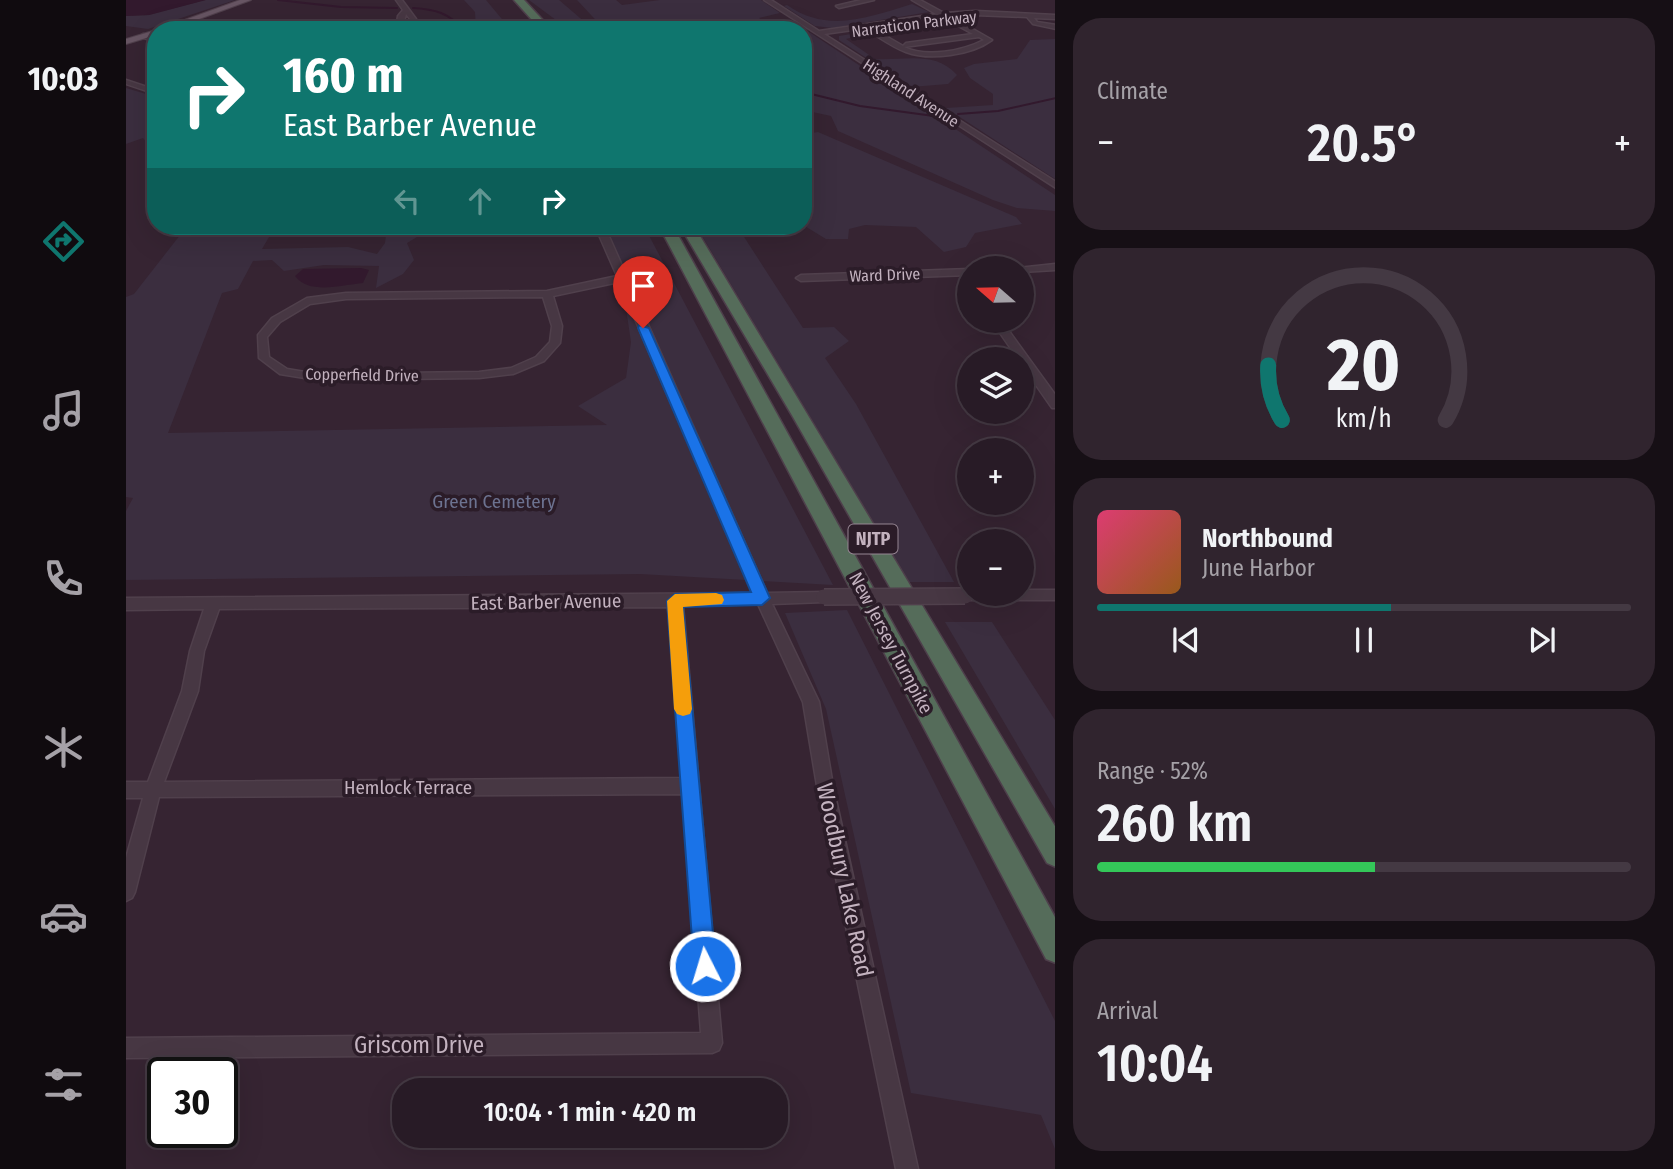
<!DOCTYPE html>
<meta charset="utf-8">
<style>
:root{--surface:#281b26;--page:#30242e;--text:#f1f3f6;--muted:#a5a1a7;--line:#443943;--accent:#0f766e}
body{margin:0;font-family:"Fira Sans Condensed",sans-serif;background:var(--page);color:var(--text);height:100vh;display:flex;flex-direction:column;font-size:26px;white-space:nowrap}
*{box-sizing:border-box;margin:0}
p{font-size:23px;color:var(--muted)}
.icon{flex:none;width:38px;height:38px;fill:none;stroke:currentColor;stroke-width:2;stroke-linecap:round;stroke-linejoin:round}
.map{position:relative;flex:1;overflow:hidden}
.drawer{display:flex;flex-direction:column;gap:18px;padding:18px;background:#160f15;width:618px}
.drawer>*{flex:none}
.banner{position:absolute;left:21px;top:21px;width:665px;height:214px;border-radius:28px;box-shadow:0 7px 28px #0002,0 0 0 2px var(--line);background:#0f766e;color:#fff;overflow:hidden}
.needle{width:46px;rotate:290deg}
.controls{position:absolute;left:831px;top:256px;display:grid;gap:14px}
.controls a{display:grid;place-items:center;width:77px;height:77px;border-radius:50%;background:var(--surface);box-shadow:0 7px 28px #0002,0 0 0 2px var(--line);font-size:35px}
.speed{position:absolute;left:21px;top:1057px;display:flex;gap:14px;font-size:35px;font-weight:700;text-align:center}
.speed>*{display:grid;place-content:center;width:91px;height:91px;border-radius:50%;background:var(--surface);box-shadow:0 7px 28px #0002,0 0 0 2px var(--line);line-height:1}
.speed .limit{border:4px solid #111;border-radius:10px;background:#fff;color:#111}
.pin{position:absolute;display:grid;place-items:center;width:60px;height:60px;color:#fff;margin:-72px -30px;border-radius:50% 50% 50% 0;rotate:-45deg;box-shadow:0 0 7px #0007}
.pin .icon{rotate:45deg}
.me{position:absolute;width:77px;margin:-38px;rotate:355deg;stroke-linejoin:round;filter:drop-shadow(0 0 5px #0008)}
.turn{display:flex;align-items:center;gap:24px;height:147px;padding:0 21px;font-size:32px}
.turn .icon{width:91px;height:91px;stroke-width:2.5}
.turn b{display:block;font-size:49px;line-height:60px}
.lanes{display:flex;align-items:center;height:66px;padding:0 21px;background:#0003;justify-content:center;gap:35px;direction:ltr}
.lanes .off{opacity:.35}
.big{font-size:52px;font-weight:600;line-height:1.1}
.drawer .tile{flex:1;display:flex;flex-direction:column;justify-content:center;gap:10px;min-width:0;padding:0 24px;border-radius:28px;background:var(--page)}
.drawer .dial{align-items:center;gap:0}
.dial svg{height:182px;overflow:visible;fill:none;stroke:var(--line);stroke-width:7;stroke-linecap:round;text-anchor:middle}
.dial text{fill:var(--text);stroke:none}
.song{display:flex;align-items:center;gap:21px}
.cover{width:84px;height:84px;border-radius:10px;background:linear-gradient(135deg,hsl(340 70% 55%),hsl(30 70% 35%))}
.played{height:7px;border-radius:4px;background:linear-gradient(90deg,var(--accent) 55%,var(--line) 55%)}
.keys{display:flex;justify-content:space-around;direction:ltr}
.heat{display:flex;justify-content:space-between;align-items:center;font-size:38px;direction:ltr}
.charge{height:10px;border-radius:5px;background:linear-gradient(90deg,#34c759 52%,var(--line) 0)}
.trip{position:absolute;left:266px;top:1078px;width:396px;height:70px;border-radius:28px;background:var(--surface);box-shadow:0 7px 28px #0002,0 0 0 2px var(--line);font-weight:600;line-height:70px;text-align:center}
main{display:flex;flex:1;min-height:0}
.tab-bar{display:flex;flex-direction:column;width:126px;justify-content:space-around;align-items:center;background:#100b0f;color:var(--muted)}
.tab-bar .icon{width:49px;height:49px}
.tab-bar .active{color:var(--accent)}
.tab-bar b{font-size:32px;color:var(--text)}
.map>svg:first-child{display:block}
.green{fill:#3b2e3f}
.water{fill:#32192d}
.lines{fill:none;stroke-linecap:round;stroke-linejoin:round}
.stream{stroke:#32192d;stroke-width:2}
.minor-casing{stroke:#50404c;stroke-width:3}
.major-casing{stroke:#50404c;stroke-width:2}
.highway-casing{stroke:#4e3f4b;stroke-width:3}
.minor{fill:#473743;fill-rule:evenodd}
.major{fill:#675563;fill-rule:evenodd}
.highway{fill:#556c5a;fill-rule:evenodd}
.minor-bridge-casing{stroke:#50404c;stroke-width:18;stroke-linecap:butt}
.minor-bridge{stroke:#473743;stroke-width:15}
.route{fill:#1a73e8;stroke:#114b97;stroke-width:2}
.slow{fill:#f59e0b}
.labels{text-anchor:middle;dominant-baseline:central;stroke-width:7;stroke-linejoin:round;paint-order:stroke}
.far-street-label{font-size:16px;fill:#c3b2bf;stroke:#2b1c28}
.shield{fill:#2b1c28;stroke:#958592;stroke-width:2}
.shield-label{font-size:18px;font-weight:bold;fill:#c3b2bf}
.park-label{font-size:19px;fill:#6c7290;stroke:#2b1c28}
.street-label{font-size:19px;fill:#c3b2bf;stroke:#2b1c28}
.near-street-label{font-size:23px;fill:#c3b2bf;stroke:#2b1c28}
</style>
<main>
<nav class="tab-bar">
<b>10:03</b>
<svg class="icon active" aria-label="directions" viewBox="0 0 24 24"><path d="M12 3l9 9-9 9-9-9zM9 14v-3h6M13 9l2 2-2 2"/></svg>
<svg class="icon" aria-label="music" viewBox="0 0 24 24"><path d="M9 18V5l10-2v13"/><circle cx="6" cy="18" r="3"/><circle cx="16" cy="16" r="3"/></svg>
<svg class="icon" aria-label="phone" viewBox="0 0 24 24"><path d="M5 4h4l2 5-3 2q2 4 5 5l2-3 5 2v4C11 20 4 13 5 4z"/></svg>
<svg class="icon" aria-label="climate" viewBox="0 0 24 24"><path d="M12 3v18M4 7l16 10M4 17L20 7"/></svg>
<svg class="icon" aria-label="car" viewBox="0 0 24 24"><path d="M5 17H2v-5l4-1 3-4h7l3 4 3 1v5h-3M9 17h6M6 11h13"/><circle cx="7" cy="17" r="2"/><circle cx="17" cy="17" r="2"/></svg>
<svg class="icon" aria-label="filters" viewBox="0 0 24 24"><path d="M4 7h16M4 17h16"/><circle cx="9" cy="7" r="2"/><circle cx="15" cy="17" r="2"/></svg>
</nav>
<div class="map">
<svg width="930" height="1169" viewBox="0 0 930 1169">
<rect width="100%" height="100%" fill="#362432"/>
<!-- green -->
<g class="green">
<path d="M 79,0 L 109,0 L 22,29 L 0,26 L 0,16 L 23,15 Z"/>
<path d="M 338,0 L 360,0 L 385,30 L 350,30 L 349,12 Z"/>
<path d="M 403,0 L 433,0 L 468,30 L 438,30 L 434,23 Z"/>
<path d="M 451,0 L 490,0 L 496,5 L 534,0 L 635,0 L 654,13 L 633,18 L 649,29 L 674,26 L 929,195 L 929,211 L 891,208 L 867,200 L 712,131 L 705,116 L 677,110 L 677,30 L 479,30 Z"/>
<path d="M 786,4 L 803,12 L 706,28 L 689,26 L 658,6 L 661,5 C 702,34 743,17 786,4 Z"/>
<path d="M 737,32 L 740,34 L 720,39 L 749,59 C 778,61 809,50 831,75 L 822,84 L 785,87 L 713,40 L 713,36 Z"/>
<path d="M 930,39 L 930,179 L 929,179 L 820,108 L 867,105 L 867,94 L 844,78 L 838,68 L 848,64 L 891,59 L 904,40 Z"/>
<path d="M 0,88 L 30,97 L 30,154 L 17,138 L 0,144 Z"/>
<path d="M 692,132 L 890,217 L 896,224 L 849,233 L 840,247 L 818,252 L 790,227 L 739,225 L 723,229 L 722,239 L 700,239 L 677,225 L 679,134 Z"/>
<path d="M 57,226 L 122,226 L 121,233 L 146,232 L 136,249 L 222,247 L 251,254 L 259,243 L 261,226 L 303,226 L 301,231 L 281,243 L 288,260 L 277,274 L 250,288 L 253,266 L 198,265 L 158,271 L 146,260 L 127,261 L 112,289 L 96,293 L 42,433 L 481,425 L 452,406 L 500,378 L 505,342 L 501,315 L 504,295 L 477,226 L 518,226 L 707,585 L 514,574 L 0,580 L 0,511 L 7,498 L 0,497 L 0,297 L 8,294 L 58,230 Z"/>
<path d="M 570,226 L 611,226 L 677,328 L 708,327 L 723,341 L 699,358 L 730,404 L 828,582 L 783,582 Z"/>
<path d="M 721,610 L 929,1021 L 929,1149 L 915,1115 L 785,1093 L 700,709 L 659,613 Z"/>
<path d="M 819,622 L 866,622 L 929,720 L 929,809 Z"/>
</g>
<!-- water -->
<g class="water">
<path d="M 0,0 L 80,0 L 23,15 L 0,16 Z"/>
<path d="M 235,268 L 243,270 L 237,283 C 216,285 183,295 169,276 L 177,269 Z"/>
</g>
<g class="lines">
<!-- stream -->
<g class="stream">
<path d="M 152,0 L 215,7 L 271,8"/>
<path d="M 287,8 C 308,9 324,13 337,30"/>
<path d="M 677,92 L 734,106 L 815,117"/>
<path d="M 832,114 L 872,111 L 930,98"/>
</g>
<!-- minor casing -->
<g class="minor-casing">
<g id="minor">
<path d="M 270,0 L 276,0 L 290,19 L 288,30 L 282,30 L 284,19 L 280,14 L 276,30 L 270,30 L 272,16 L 277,10 Z"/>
<path d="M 638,0 L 645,0 L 693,31 L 810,14 L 786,0 L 794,0 L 818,13 L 849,11 L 930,15 L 930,19 L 908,18 L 911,22 L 930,25 L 930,29 L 907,24 L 901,17 L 849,15 L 824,16 L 866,40 C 846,55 804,61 780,52 C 766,47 753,37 741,30 L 741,28 L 698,34 L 930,182 L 930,188 ZM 816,17 L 847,34 L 780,43 L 777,46 L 744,27 ZM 853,37 L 858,40 C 836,51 801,58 778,47 Z"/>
<path d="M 735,0 L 748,0 L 713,8 L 710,6 Z"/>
<path d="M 17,34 L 30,38 L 30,42 L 15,37 Z"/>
<path d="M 0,80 L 30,90 L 30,94 L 0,84 Z"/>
<path d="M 463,226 L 473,226 L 482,234 L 641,593 L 698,592 L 703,593 L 705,597 L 703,601 L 698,602 L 646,604 L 693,702 L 707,786 L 792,1169 L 770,1169 L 691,786 L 677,702 L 632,604 L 557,606 L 596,1043 L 593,1050 L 586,1053 L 0,1058 L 0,1038 L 575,1033 L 557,794 L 33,797 L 9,892 L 6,898 L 0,901 L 0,858 L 17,798 L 0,798 L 0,782 L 22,782 L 56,691 L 64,651 L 78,609 L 0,610 L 0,598 L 627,593 L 493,282 L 427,296 L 436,326 L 434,343 L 418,361 L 387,374 L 353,378 L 191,380 L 154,374 L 133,358 L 132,335 L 146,318 L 181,298 L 220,293 L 421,291 L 491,276 L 473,235 ZM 417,297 L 426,326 L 424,342 L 410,357 L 385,368 L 353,372 L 191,374 L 161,369 L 143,357 L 141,337 L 154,322 L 184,304 L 220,299 ZM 542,607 L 556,778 L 38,782 L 72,691 L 78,651 L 93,609 Z"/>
<path d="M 930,264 L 930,270 L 896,272 L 896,268 L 892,268 Z"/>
<path d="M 844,269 L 844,275 L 675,281 L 670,278 L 675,275 Z"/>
<path d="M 865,320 L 875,320 L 930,396 L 930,408 L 926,408 L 896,365 L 896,359 L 892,359 Z"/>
<path d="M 844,590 L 844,593 L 896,593 L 896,590 L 930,590 L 930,600 L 834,600 L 832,596 L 834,592 Z"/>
</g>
</g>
<!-- major casing -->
<g class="major-casing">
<g id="major">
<path d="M 114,0 L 125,0 L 43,30 L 31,30 Z"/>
<path d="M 30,30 L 30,35 L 0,44 L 0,39 Z"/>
</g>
</g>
<!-- highway casing -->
<g class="highway-casing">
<g id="highway">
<path d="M 388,0 L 398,0 L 426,30 L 415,30 Z"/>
<path d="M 533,226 L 547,226 L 930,919 L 930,963 L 920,959 Z"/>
<path d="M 554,226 L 568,226 L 930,828 L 930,867 L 921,863 L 667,417 Z"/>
</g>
</g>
<!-- minor -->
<use href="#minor" class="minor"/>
<!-- major -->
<use href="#major" class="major"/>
<!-- highway -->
<use href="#highway" class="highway"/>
<!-- minor-bridge casing -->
<g class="minor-bridge-casing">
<path id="minor-bridge" d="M 698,597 L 839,596"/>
</g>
<!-- minor-bridge -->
<use href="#minor-bridge" class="minor-bridge"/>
</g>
<!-- route -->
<path class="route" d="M 513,325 L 523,328 L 644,598 L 636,605 L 557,607 L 590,966 L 587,974 L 579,977 L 571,974 L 568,966 L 541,601 L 549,594 L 625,592 L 512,328 Z"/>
<!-- slow -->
<path class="slow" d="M 590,593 L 596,595 L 598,600 L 596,604 L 557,607 L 566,709 L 564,714 L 557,716 L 551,714 L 548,709 L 541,601 L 549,594 Z"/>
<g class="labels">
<!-- far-street labels -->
<g class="far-street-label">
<text transform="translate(788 24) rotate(-7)">Narraticon Parkway</text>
<text transform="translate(785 93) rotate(33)">Highland Avenue</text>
<text transform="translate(759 275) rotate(-2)">Ward Drive</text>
<text transform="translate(236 375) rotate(1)">Copperfield Drive</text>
</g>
<!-- shield labels -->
<rect class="shield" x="722.5" y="524.5" width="49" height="29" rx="5"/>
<g class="shield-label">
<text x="747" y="539">NJTP</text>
</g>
<!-- park labels -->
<g class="park-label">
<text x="368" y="501">Green Cemetery</text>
</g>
<!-- street labels -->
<g class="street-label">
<text transform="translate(420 602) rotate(-1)">East Barber Avenue</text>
<text transform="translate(765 643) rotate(62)">New Jersey Turnpike</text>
<text x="282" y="787">Hemlock Terrace</text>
</g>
<!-- near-street labels -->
<g class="near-street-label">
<text transform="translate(719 880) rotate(78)">Woodbury Lake Road</text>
<text x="293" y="1045">Griscom Drive</text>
</g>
</g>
</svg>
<div class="controls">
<a><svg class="needle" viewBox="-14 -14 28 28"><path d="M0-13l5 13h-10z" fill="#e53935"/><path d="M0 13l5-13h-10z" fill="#a5a1a7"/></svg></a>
<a><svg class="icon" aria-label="layers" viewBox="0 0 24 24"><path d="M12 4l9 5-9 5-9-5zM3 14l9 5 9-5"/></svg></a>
<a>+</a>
<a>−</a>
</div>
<div class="speed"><div class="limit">30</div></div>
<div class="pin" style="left:517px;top:328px;background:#d93025"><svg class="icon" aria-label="arrive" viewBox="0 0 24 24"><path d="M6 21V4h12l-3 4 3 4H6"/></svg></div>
<svg class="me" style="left:579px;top:966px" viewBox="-20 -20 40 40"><circle r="17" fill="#1a73e8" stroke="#fff" stroke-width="3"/><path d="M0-11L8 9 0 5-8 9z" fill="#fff"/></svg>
<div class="trip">10:04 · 1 min · 420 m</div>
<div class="banner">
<div class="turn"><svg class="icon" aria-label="right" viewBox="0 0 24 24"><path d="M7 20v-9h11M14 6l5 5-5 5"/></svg><div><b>160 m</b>East Barber Avenue</div></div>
<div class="lanes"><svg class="icon off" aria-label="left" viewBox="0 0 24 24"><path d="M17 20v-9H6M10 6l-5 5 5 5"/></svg><svg class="icon off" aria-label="ahead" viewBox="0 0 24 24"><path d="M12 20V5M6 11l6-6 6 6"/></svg><svg class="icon" aria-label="right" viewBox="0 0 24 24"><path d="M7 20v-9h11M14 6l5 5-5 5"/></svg></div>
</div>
</div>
<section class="drawer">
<div class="tile"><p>Climate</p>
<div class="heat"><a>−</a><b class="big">20.5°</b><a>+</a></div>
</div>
<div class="tile dial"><svg viewBox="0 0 100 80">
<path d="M14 69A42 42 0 1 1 86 69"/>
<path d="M14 69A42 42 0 0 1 8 45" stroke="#0f766e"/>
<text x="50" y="56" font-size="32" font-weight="700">20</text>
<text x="50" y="72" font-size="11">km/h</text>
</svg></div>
<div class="tile">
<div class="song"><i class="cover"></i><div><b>Northbound</b><p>June Harbor</p></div></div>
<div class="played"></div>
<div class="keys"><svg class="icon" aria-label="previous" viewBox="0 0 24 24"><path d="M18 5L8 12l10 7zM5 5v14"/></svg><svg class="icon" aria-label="pause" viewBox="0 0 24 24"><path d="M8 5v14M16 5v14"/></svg><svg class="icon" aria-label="next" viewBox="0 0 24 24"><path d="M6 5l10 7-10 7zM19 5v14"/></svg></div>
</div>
<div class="tile"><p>Range · 52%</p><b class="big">260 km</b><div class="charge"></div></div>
<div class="tile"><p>Arrival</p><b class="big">10:04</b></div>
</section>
</main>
